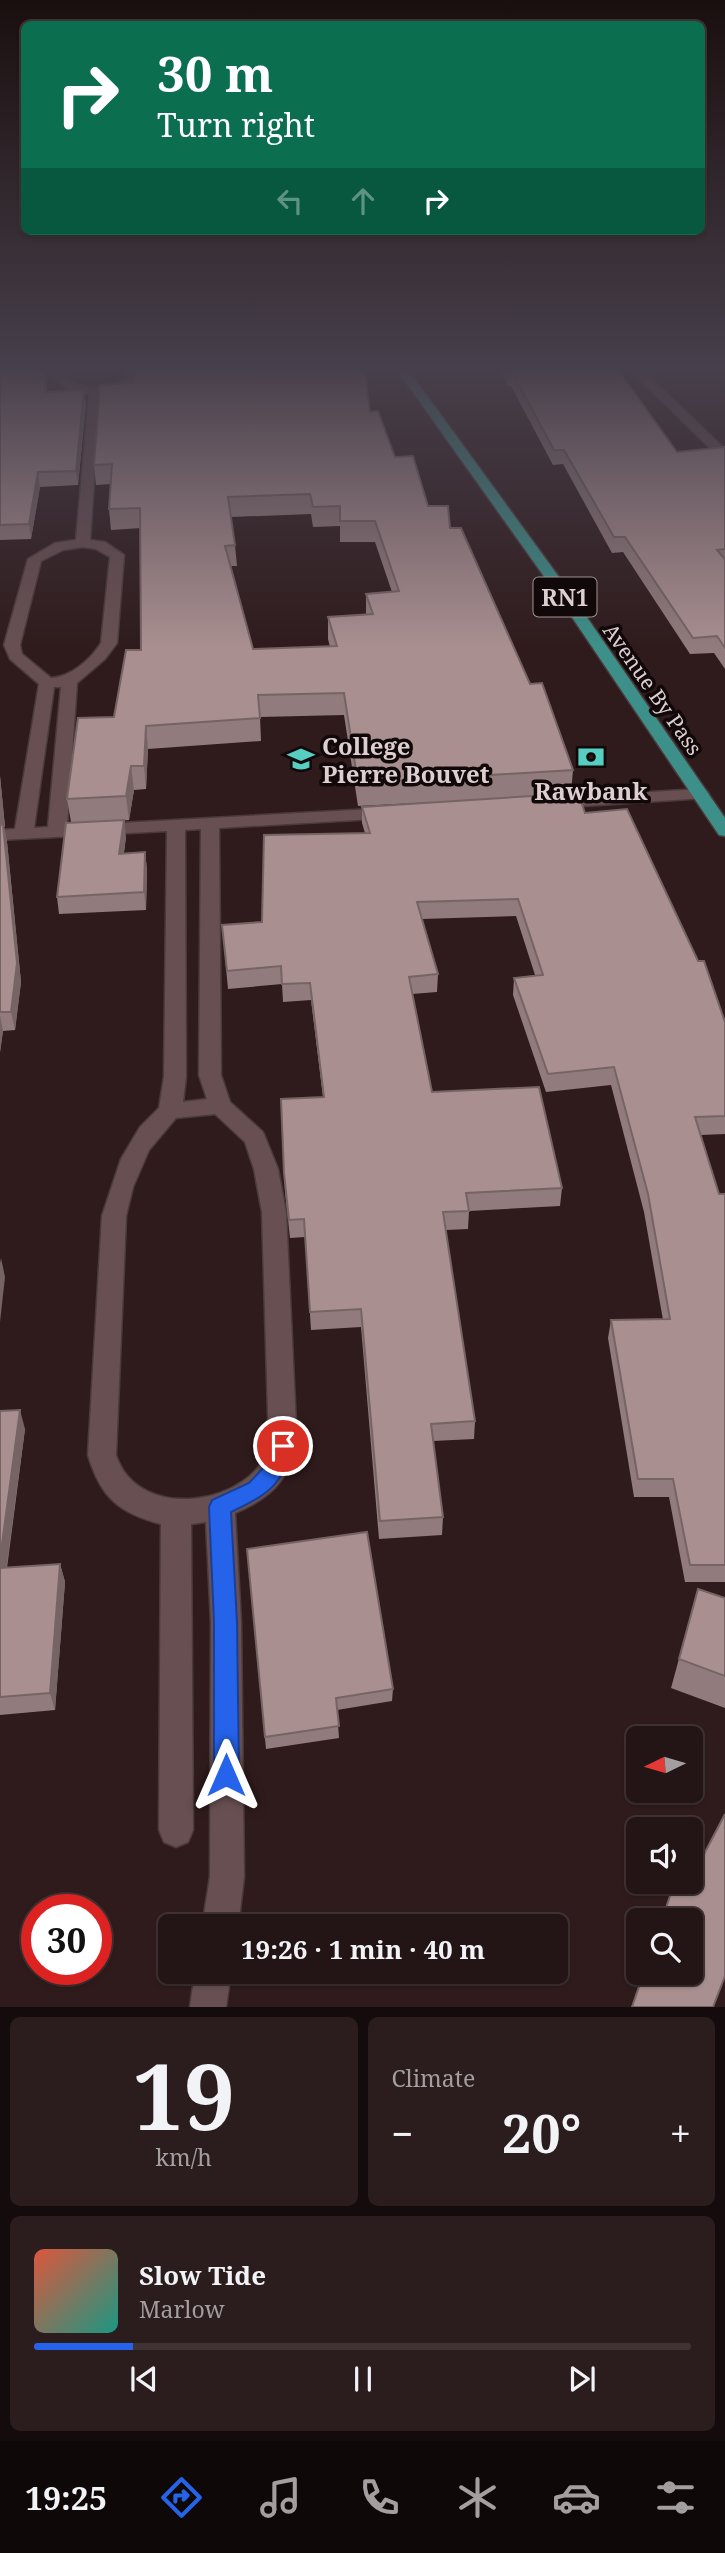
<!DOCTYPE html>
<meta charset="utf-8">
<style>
:root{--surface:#231415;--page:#2b1d1e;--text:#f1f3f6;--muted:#a39ea0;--line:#403334;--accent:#2563eb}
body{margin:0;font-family:"Noto Serif",serif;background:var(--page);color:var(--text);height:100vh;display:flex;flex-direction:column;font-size:26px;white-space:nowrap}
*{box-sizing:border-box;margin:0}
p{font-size:23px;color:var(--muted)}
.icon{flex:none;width:38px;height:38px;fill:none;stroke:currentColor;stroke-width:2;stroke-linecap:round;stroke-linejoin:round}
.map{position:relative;height:2007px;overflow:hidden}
.side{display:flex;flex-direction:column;gap:10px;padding:10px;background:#130b0c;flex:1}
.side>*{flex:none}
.top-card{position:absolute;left:21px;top:21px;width:684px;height:214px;border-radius:10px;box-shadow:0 2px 5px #0004,0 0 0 2px var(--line);background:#0b6e4f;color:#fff;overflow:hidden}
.needle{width:46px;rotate:265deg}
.buttons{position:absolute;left:626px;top:1726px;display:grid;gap:14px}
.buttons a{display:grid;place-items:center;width:77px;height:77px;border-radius:10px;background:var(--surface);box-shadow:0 2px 5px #0004,0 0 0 2px var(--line);font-size:35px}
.speed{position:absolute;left:21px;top:1894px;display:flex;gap:14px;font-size:35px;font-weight:700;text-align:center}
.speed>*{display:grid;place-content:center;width:91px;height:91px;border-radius:50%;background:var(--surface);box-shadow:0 2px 5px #0004,0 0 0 2px var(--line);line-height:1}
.speed .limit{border:10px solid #d22;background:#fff;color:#111}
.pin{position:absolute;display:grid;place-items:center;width:60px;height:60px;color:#fff;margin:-30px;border:4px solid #fff;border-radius:50%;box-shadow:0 2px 7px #0007}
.me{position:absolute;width:77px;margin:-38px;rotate:0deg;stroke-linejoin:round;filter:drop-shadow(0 0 5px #0008)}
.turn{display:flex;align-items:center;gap:24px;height:147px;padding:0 21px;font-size:32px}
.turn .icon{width:91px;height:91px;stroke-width:2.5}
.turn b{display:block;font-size:49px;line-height:60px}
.lanes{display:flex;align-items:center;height:66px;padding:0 21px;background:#0003;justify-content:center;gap:35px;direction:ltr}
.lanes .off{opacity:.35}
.big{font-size:52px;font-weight:700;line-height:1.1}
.side .tile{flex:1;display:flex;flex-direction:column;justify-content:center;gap:10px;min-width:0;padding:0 24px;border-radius:10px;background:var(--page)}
.side .dial{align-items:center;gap:0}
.dial b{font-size:91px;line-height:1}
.song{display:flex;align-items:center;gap:21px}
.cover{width:84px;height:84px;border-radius:10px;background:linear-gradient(135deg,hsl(10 70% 55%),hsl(170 70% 35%))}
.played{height:7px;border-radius:4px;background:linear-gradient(90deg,var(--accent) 15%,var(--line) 15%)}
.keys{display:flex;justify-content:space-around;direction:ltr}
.heat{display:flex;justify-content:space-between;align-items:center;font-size:38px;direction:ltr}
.side .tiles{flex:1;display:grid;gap:10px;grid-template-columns:1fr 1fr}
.tile:last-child{grid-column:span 2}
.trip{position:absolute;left:158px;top:1914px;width:410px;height:70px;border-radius:10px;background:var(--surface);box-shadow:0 2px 5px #0004,0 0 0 2px var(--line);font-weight:700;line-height:70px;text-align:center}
.menu{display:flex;height:112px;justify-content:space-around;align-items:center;background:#0e0808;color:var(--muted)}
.menu .icon{width:49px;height:49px}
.menu .selected{color:var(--accent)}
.menu b{font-size:32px;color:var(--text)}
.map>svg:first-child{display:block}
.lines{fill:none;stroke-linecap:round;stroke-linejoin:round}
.service-casing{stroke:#4a3a3b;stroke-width:3}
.minor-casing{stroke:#4a3a3b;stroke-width:3}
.trunk-casing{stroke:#4a3a3b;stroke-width:3}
.service{fill:#685052;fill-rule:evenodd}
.minor{fill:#685052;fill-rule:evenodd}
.trunk{fill:#3d9089;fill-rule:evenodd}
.wall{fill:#917b7c;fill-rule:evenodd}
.shaded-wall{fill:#766465}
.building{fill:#a98f90;stroke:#766465;stroke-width:2;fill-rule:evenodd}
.route{fill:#2563eb;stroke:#184099;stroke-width:2}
.labels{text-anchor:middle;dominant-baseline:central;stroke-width:7;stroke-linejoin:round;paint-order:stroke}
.far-street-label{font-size:21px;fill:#ddcfd0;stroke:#110809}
.shield{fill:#110809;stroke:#a09394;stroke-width:2}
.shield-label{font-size:23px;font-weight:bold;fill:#ddcfd0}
.poi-label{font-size:24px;font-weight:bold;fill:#ddcfd0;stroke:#110809;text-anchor:start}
</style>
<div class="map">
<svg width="725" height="2007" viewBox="0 0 725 2007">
<rect width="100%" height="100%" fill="#2f1b1c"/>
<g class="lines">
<!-- service casing -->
<g class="service-casing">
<path id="service" d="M 627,367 L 639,367 L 725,449 L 725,460 L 721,459 Z"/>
</g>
<!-- minor casing -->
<g class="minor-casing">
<g id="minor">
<path d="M 57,367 L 68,367 L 65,377 C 84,393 107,391 126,378 L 127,367 L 137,367 L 136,381 L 119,391 L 100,395 L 90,540 L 105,542 L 124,555 L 117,643 L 105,659 L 77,683 L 67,826 L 391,808 L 400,813 L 391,818 L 219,828 L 221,1075 L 230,1102 L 263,1132 L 278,1169 L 286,1212 L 297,1446 C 288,1482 268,1499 235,1513 L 241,1622 L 244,1877 L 238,1927 L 202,1927 L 210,1877 L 211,1622 L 206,1522 L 191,1524 L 193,1830 L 188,1842 L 176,1847 L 164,1842 L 159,1830 L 161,1524 C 119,1513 101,1498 88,1455 L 102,1216 L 121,1159 L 140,1127 L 159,1108 L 164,1077 L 167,831 L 0,840 L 0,830 L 15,829 L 39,684 L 10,659 L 4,645 L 28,559 L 55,543 L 76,540 L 89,395 L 71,391 L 55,380 ZM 83,547 L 96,549 L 110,557 L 101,643 C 90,660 71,677 51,678 L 22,654 L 20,645 L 41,561 L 63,550 ZM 54,687 L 61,687 L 48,827 L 34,828 ZM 201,829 L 199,1075 L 207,1099 L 183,1102 L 186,1077 L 185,830 ZM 215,1114 L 245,1142 L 254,1169 L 262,1212 L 269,1446 C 254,1505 138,1524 116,1455 L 126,1216 L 133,1187 L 149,1150 L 176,1118 Z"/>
<path d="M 700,789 L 706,790 L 709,794 L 706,798 L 552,808 L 543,803 L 552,798 Z"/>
<path d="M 195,1972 L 231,1972 L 226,2007 L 190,2007 Z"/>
</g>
</g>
<!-- trunk casing -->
<g class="trunk-casing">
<path id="trunk" d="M 395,367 L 406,367 L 564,584 L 725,818 L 725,836 L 719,835 L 553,589 Z"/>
</g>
<!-- service -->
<use href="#service" class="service"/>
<!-- minor -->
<use href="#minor" class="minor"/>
<!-- trunk -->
<use href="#trunk" class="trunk"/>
</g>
<!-- wall -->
<g class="wall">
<path d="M 0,367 L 47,367 L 47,392 L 84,390 L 86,404 L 78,485 L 40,487 L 31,539 L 0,540 Z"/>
<path d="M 498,367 L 616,367 L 677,452 L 725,447 L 725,669 L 714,653 L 690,654 L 623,552 L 612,553 L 563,464 L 553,465 L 511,386 L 508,386 Z"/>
<path d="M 370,412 L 395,457 L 428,506 L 450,528 L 573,770 L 571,793 L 585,813 L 725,1022 L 725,1134 L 701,1135 L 719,1194 L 725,1194 L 725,1582 L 685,1582 L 669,1497 L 634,1497 L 608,1338 L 611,1320 L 663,1320 L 644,1212 L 611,1085 L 546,1092 L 513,995 L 514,978 L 535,975 L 516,916 L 422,919 L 438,974 L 437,992 L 412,994 L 432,1092 L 562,1188 L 560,1206 L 469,1211 L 468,1229 L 446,1230 L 475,1421 L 474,1439 L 433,1441 L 443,1517 L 442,1535 L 379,1539 L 361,1327 L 311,1330 L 305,1237 L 290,1238 L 285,1191 L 281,1099 L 323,1097 L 311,1000 L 283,1002 L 282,984 L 228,989 L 222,925 L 262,922 L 365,833 L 362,823 L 362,807 L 475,800 L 358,806 L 344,715 L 260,717 L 261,741 L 148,749 L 146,789 L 134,790 L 129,820 L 115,821 L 126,837 L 124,853 L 145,852 L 147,870 L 146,910 L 59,914 L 57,897 L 71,822 L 67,799 L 114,717 L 141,650 L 141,528 L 111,530 L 109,509 L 111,484 L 96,485 L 94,465 ZM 311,514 L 313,527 L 340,526 L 340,542 L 375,542 L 392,592 L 366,594 L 366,614 L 328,617 L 328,639 L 330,647 L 253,649 L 231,566 L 237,566 L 235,545 L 231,517 Z"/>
<path d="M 0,776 L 5,827 L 4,827 L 7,842 L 21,982 L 15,1030 L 3,1031 L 0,1052 Z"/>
<path d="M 0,1411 L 25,1429 L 7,1568 L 60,1564 L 65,1582 L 55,1710 L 0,1715 Z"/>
<path d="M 247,1549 L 393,1689 L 392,1701 L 337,1710 L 339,1738 L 266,1749 Z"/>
<path d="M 698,1589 L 725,1598 L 725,1708 L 671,1688 Z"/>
</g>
<!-- shaded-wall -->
<g class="shaded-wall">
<path d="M 45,367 L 47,367 L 47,406 L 45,392 Z"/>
<path d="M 84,390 L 86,404 L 78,485 L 76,471 Z"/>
<path d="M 38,472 L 40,487 L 31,539 L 29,524 Z"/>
<path d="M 146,726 L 148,749 L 146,789 L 144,766 Z"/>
<path d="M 131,766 L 134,790 L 129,820 L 126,796 Z"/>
<path d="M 0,776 L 5,827 L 4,827 L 7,842 L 21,982 L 15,1030 L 11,1012 L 0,828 Z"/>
<path d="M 124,820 L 126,837 L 121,871 L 119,854 Z"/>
<path d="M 145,852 L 147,870 L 146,910 L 144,892 Z"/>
<path d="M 0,1015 L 3,1031 L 0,1052 Z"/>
<path d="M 1,1258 L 5,1277 L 0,1322 L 0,1263 Z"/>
<path d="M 20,1410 L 25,1429 L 4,1586 L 0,1573 L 0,1559 Z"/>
<path d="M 60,1564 L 65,1582 L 55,1710 L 50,1693 Z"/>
</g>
<!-- building -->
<g class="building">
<path d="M 0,367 L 45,367 L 45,392 L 84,390 L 76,471 L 38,472 L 29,524 L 0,525 Z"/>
<path d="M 136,367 L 364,367 L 370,412 L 378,411 L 395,457 L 413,456 L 428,506 L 448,506 L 450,528 L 461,528 L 530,684 L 542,683 L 573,770 L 358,783 L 344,693 L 258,695 L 260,718 L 146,726 L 144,766 L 131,766 L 126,796 L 67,799 L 78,718 L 114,717 L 126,650 L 141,650 L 140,508 L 109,509 L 112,464 L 94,465 L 100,385 L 134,383 ZM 310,494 L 313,507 L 340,506 L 340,521 L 375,521 L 399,591 L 366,594 L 373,614 L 328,617 L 337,646 L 253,649 L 225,546 L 235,545 L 228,497 Z"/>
<path d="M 506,367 L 616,367 L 677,452 L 725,447 L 725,549 L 717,550 L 725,559 L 725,648 L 717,636 L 693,638 L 625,537 L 614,537 L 564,450 L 554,450 L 512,372 L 508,372 Z"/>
<path d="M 0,791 L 2,809 L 0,810 Z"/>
<path d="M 578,793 L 585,813 L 627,809 L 698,961 L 704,961 L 725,1022 L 725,1116 L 695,1117 L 719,1194 L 725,1194 L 725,1565 L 690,1565 L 673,1479 L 638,1479 L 611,1320 L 670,1319 L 648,1194 L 614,1067 L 548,1074 L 514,978 L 543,975 L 518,899 L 417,902 L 438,974 L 409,977 L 432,1092 L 539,1087 L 562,1188 L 466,1193 L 469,1211 L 443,1212 L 475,1421 L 431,1424 L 443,1517 L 380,1521 L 361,1309 L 310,1312 L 304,1219 L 289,1220 L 284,1173 L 281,1099 L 324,1097 L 310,983 L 282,984 L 281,966 L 227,971 L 222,925 L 262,922 L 264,835 L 370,833 L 362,807 Z"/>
<path d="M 124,820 L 119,854 L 145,852 L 144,892 L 57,897 L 66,823 Z"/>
<path d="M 0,824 L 3,825 L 17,963 L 11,1012 L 0,1012 Z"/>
<path d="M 20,1410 L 0,1559 L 0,1411 Z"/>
<path d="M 367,1532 L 393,1689 L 336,1698 L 339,1726 L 265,1737 L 247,1549 Z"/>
<path d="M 60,1564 L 50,1693 L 0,1697 L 0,1568 Z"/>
<path d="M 698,1589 L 725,1598 L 725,1676 L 679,1659 Z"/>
<path d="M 725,1814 L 725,1976 L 713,2007 L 632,2007 L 644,1972 L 691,1972 L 691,1920 L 662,1920 L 675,1881 L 691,1881 L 691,1879 Z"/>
</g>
<!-- sky -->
<linearGradient id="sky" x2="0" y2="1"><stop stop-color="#1a0f0f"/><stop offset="0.57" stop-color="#473f4b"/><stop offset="1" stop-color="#473f4b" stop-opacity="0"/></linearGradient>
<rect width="725" height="648" fill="url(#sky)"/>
<!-- route -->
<path class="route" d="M 283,1436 L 291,1439 L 294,1446 C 281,1486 269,1494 231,1512 L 237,1622 L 239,1775 L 235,1784 L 226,1787 L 217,1784 L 214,1775 L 214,1622 L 209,1507 L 212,1500 L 249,1483 L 266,1465 L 276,1439 Z"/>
<!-- icons -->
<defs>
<g id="bank-bare" transform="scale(2.1)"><path d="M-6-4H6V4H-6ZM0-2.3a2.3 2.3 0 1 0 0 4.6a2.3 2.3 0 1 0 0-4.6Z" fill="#56cec2" stroke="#110809" stroke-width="2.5" paint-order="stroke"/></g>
<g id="school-bare" transform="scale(2.1)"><path d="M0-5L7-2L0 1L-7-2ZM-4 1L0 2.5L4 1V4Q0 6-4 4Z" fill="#56cec2" stroke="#110809" stroke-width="2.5" paint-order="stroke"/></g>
</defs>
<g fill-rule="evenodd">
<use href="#bank-bare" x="591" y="757"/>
<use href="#school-bare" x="301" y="759"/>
</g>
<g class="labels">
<!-- far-street labels -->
<g class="far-street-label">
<text transform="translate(653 689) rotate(55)">Avenue By Pass</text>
</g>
<!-- shield labels -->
<rect class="shield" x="533.5" y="577.5" width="63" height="39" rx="5"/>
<g class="shield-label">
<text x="565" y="597">RN1</text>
</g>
<!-- poi labels -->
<g class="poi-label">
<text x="322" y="745">College<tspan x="322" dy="28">Pierre Bouvet</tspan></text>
<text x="591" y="790" text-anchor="middle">Rawbank</text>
</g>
</g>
</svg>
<div class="buttons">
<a><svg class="needle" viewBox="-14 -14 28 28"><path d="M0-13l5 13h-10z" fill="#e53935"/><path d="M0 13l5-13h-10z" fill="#a39ea0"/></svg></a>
<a><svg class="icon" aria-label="sound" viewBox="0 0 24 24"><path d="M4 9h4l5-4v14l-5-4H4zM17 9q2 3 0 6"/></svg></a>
<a><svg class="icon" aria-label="search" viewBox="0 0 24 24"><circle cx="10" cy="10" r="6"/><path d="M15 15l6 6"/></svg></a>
</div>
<div class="speed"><div class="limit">30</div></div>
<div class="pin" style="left:283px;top:1446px;background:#d93025"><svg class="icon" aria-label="arrive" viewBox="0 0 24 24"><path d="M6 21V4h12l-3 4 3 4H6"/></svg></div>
<svg class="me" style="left:226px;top:1775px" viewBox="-20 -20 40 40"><path d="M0-17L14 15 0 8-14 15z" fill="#2563eb" stroke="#fff" stroke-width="4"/></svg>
<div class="trip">19:26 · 1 min · 40 m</div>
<div class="top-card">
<div class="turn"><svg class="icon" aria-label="right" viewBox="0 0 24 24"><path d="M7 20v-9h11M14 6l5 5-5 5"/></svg><div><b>30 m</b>Turn right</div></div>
<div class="lanes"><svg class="icon off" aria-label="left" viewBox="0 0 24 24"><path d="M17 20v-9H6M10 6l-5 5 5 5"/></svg><svg class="icon off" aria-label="ahead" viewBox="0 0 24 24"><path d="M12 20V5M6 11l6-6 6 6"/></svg><svg class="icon" aria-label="right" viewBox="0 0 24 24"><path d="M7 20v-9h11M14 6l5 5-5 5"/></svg></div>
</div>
</div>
<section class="side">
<div class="tiles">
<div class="tile dial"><b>19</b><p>km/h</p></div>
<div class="tile"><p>Climate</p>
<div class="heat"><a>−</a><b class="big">20°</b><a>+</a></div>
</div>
<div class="tile">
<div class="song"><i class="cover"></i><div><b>Slow Tide</b><p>Marlow</p></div></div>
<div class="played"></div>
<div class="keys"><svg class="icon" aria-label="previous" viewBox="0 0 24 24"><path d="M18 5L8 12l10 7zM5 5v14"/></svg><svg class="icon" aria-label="pause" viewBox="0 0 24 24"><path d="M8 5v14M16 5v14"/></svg><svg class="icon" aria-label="next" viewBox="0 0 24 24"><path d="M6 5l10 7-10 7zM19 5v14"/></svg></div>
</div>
</div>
</section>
<nav class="menu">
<b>19:25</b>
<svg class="icon selected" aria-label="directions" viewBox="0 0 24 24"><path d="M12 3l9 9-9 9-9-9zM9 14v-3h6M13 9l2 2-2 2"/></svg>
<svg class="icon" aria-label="music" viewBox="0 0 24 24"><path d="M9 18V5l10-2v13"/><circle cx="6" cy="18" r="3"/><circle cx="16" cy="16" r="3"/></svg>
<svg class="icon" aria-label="phone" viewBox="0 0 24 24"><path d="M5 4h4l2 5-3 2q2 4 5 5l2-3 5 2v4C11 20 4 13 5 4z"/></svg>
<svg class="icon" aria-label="climate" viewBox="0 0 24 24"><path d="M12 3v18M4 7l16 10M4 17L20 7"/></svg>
<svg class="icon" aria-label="car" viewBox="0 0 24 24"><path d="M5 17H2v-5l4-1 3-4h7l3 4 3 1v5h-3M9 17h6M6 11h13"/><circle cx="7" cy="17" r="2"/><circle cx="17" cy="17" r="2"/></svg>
<svg class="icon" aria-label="filters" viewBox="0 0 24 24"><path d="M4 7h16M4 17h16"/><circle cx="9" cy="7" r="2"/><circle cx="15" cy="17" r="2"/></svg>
</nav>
